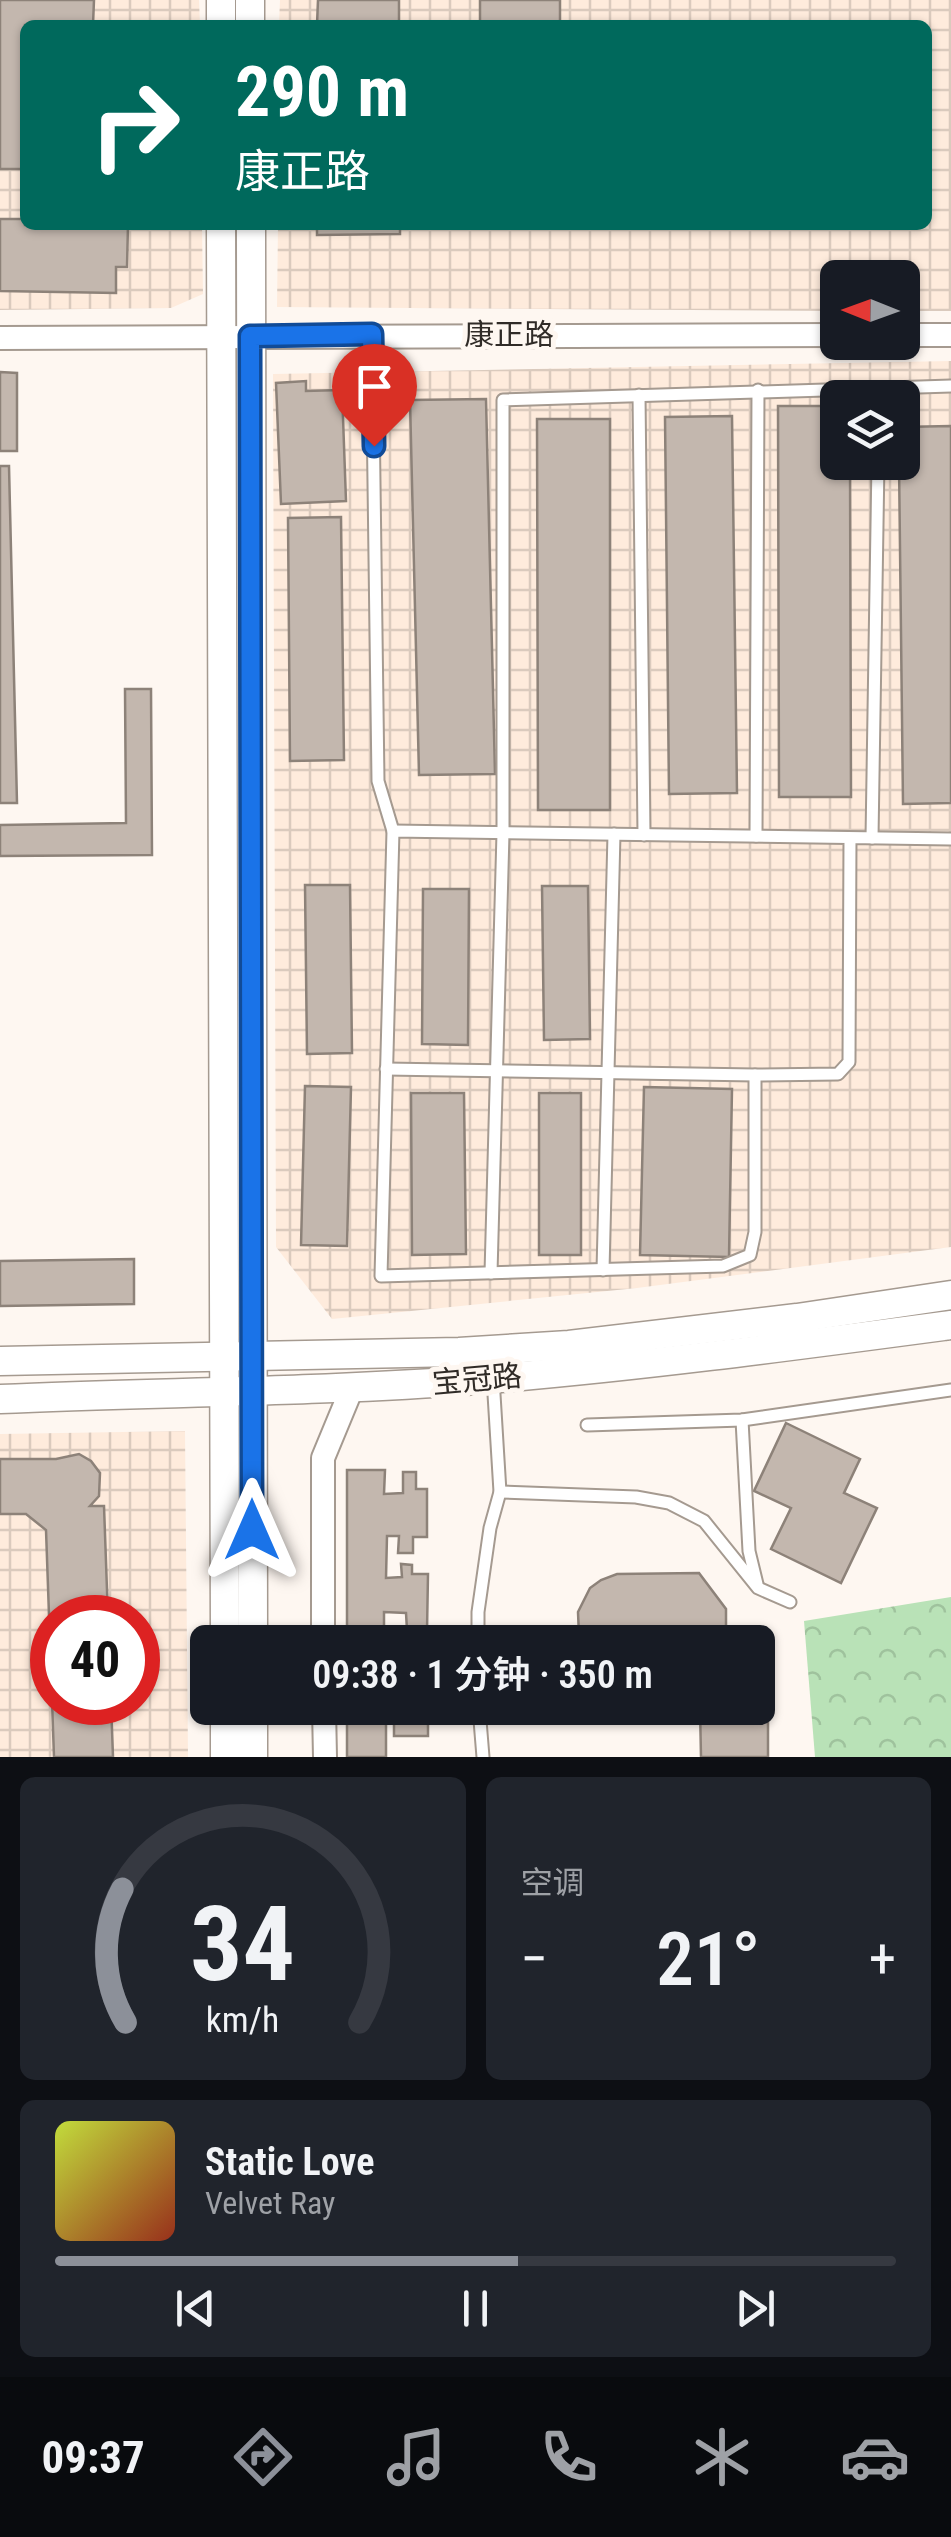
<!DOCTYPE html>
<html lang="zh">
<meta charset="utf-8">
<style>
:root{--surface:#171b24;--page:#20242c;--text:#f1f3f6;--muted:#9ea1a6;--line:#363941;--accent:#8c9099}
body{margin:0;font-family:"Roboto Condensed","Noto Sans SC",sans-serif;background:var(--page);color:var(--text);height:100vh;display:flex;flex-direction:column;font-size:38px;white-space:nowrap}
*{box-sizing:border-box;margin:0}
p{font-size:32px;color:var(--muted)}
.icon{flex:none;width:55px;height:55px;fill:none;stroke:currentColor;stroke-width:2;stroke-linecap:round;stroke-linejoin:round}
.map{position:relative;height:1757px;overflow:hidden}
.side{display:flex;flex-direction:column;gap:20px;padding:20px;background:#0d0f14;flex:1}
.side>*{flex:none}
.hud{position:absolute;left:20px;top:20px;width:912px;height:210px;border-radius:15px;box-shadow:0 2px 8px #0004;background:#00695c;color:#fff;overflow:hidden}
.needle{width:65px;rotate:271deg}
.controls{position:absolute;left:820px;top:260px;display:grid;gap:20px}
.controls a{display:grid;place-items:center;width:100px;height:100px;border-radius:15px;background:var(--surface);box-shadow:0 2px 8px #0004;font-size:50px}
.speed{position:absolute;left:30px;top:1595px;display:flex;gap:20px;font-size:50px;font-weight:700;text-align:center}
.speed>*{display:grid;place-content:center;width:130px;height:130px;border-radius:50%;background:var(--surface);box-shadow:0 2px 8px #0004;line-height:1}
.speed .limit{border:15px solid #d22;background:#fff;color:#111}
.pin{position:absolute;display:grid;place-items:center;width:85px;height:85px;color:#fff;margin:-102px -42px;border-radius:50% 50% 50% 0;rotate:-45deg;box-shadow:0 0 10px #0007}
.pin .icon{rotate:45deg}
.me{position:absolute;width:110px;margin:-55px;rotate:0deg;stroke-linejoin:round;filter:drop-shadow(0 0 8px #0008)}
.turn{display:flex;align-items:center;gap:35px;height:210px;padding:0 50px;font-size:45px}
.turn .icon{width:130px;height:130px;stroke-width:2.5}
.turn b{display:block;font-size:70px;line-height:85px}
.big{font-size:75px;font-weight:600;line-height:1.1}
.side .card{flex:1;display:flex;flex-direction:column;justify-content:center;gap:15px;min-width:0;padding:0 35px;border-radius:15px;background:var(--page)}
.side .dial{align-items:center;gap:0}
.dial svg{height:260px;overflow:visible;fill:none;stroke:var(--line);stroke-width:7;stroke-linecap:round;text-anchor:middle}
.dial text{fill:var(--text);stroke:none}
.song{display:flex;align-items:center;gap:30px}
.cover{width:120px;height:120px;border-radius:15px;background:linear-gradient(135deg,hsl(70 70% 55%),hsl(10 70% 35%))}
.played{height:10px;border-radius:5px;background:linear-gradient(90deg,var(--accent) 55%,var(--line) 55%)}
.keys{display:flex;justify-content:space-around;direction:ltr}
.heat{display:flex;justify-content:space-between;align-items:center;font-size:55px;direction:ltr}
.side .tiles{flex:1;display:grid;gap:20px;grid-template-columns:1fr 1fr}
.card:last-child{grid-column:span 2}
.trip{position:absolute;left:190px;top:1625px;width:585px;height:100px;border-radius:15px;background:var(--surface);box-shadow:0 2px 8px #0004;font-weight:600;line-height:100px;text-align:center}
.menu{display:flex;height:160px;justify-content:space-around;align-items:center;background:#090b0e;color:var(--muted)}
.menu .icon{width:70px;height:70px}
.menu .selected{color:var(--accent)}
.menu b{font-size:45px;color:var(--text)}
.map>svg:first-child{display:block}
.industrial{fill:url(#industrial-grid);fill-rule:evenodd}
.forest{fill:url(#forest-crowns)}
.building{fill:#c3b7ae;stroke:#8d8279;stroke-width:2.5}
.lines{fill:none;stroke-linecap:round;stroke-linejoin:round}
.service-casing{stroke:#a59a90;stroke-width:15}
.minor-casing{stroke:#a59a90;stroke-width:26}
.tertiary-casing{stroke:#a59a90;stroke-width:31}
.service{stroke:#fff;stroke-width:11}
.minor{stroke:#fff;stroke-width:22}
.tertiary{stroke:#fff;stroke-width:28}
.route-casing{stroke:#114b97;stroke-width:25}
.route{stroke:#1a73e8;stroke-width:18}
.labels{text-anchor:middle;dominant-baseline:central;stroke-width:10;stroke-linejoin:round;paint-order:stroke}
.street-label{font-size:30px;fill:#302b27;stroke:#fef7f1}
</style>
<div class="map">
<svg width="951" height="1757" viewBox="0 0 951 1757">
<defs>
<pattern id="industrial-grid" width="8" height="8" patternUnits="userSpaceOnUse" patternTransform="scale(2.5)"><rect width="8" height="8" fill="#feebdc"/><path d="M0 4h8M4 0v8" fill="none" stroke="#dacabd"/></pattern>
<pattern id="forest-crowns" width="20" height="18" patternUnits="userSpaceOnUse" patternTransform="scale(2.5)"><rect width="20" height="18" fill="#b9e2b7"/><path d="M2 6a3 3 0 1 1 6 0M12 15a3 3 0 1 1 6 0" fill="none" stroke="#9fc29d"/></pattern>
</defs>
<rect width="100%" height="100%" fill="#fef7f1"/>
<!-- industrial -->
<g class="industrial">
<path d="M 0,0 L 199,0 L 200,25 L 25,25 L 25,225 L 202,225 L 203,294 L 171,308 L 0,310 Z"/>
<path d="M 280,0 L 951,0 L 951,311 L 903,311 L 902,278 L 838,278 L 837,311 L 277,307 L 278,225 L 928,225 L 928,25 L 279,25 Z"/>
<path d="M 951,361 L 951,1247 L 637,1288 L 332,1319 L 276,1247 L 273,374 ZM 838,398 L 902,398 L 902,462 L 838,462 Z"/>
<path d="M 185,1431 L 188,1757 L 0,1757 L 0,1434 ZM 52,1618 L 138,1618 L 138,1702 L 52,1702 Z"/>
</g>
<!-- forest -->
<path class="forest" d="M 951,1597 L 951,1757 L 815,1757 L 804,1621 Z"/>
<!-- building -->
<g class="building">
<path d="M 0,0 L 94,0 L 93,25 L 25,25 L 25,169 L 0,169 Z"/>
<path d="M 318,0 L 399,0 L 399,25 L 317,25 Z"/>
<rect x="480" y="0" width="80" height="25"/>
<path d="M 0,219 L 25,219 L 25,225 L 128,225 L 127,267 L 116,267 L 116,293 L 0,291 Z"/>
<path d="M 317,225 L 400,225 L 400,234 L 317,235 Z"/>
<path d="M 0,372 L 17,373 L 17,451 L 0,451 Z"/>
<path d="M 306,381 L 306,391 L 342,390 L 346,501 L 281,504 L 276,383 Z"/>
<path d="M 486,399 L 495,774 L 419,775 L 410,400 Z"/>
<path d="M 778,406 L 838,406 L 838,462 L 850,462 L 851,797 L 779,797 Z"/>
<path d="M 732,416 L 737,793 L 669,794 L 665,417 Z"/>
<path d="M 537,419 L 610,419 L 610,810 L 538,810 Z"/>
<path d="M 951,426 L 951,803 L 903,804 L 899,462 L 902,462 L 902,427 Z"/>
<path d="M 0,466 L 9,466 L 17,803 L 0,803 Z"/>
<path d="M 341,517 L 344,760 L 290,761 L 288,518 Z"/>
<path d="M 125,689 L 151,689 L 152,855 L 0,856 L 0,825 L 126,823 Z"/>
<path d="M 305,885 L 350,885 L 352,1053 L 307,1054 Z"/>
<path d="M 542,886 L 588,886 L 590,1039 L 544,1040 Z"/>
<path d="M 423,889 L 469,889 L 468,1045 L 422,1044 Z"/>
<path d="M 305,1086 L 351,1087 L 347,1246 L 301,1245 Z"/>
<path d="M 644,1087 L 732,1089 L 729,1257 L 640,1255 Z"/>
<path d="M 411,1093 L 464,1093 L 466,1254 L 412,1255 Z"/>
<rect x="539" y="1093" width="42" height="162"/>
<path d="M 134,1259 L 134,1304 L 0,1306 L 0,1261 Z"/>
<path d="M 786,1423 L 860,1459 L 844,1493 L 877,1508 L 841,1583 L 771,1549 L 791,1508 L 754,1491 Z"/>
<path d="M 79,1454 L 91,1461 L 100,1473 L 99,1496 L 90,1506 L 104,1506 L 108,1618 L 52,1618 L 52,1702 L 111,1702 L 113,1757 L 54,1757 L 46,1530 L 26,1514 L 0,1514 L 0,1459 L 56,1459 Z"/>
<path d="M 347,1470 L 385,1470 L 384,1494 L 403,1493 L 403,1472 L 416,1472 L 416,1489 L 427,1489 L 427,1537 L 413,1537 L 413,1553 L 398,1553 L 399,1536 L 387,1536 L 386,1578 L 402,1577 L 401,1564 L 412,1565 L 412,1574 L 428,1574 L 427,1631 L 407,1630 L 406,1613 L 384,1612 L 384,1642 L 347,1642 Z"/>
<path d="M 699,1573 L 726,1609 L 726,1642 L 583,1642 L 579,1636 L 578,1612 L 590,1588 L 601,1580 L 617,1574 Z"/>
<path d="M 758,1680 L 768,1688 L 768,1757 L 701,1757 L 700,1708 L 758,1708 Z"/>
<path d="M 347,1708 L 428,1708 L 428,1736 L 394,1736 L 394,1717 L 386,1717 L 386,1757 L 347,1757 Z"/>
</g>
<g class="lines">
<!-- service casing -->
<g class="service-casing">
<g id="service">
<path d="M 372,334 L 378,781 L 393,831"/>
<path d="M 639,395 L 644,835"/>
<path d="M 756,836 L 758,390"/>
<path d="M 850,838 L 849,1062 L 838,1074 L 755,1075 L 755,1232 L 750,1255 L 723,1266 L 381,1276 L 393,831 L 951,839"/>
<path d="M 872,838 L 878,462"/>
<path d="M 386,1069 L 755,1075"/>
<path d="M 603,1270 L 614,834"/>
<path d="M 491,1273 L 503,833 L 503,400 L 951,386"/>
<path d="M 742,1420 L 749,1551 L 757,1584"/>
<path d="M 587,1425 L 742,1420 L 951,1390"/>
<path d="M 500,1492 L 636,1497 L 669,1503 L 704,1521 L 758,1588 L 790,1602"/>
<path d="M 478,1642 L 478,1612 L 490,1528 L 500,1492 L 493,1378"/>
<path d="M 479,1708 L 483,1757"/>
</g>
</g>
<!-- minor casing -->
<g class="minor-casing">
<g id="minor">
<path d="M 902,335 L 951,335"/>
<path d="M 0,338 L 838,335"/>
<path d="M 323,1642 L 323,1458 L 352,1388"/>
<path d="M 324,1708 L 325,1757"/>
</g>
</g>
<!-- tertiary casing -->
<g class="tertiary-casing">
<g id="tertiary">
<path d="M 221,0 L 221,25"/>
<path d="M 250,0 L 250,25"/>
<path d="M 221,225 L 225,1642"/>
<path d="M 251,225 L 253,1642"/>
<path d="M 0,1361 L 459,1352 L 569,1345 L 797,1318 L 951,1295"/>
<path d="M 0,1399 C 159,1392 318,1392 477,1380 C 636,1367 793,1346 951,1325"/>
<path d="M 225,1708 L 225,1757"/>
<path d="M 253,1708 L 253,1757"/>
</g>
</g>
<!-- service -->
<use href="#service" class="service"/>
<!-- minor -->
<use href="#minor" class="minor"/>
<!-- tertiary -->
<use href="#tertiary" class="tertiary"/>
</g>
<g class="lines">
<!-- route casing -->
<g class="route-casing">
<path id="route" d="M 252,1530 L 250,336 L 372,334 L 374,446"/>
</g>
<!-- route -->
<use href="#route" class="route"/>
</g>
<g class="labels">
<!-- street labels -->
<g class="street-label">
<text x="509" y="334">康正路</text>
<text transform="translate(477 1379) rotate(-5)">宝冠路</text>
</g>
</g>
</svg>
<div class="controls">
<a><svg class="needle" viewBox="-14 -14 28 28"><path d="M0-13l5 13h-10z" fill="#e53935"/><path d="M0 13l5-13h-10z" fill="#9ea1a6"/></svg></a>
<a><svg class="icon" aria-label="layers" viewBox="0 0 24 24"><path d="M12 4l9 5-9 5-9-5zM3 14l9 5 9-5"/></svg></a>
</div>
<div class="speed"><div class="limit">40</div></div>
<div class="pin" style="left:374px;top:446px;background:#d93025"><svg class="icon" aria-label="arrive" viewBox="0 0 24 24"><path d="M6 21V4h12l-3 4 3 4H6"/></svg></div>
<svg class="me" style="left:252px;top:1530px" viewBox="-20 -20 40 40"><path d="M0-17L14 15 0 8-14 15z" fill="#1a73e8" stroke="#fff" stroke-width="4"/></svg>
<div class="trip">09:38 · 1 分钟 · 350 m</div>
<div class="hud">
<div class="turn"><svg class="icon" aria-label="right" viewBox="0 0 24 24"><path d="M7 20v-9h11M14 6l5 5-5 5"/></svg><div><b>290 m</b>康正路</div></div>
</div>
</div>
<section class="side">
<div class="tiles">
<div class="card dial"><svg viewBox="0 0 100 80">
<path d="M14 69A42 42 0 1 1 86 69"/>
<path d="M14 69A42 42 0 0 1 13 28" stroke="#8c9099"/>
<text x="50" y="56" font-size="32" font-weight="700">34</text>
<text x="50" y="72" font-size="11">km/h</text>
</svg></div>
<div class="card"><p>空调</p>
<div class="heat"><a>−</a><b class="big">21°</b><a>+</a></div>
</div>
<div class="card">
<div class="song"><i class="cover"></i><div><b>Static Love</b><p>Velvet Ray</p></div></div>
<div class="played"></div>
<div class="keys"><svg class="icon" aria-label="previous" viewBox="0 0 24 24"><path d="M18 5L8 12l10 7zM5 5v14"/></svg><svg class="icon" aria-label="pause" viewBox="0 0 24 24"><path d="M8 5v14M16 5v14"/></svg><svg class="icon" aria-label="next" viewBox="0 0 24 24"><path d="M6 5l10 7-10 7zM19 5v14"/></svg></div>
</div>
</div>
</section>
<nav class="menu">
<b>09:37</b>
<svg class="icon selected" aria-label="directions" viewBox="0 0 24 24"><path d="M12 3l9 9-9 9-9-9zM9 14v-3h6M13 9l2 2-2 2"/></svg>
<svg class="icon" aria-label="music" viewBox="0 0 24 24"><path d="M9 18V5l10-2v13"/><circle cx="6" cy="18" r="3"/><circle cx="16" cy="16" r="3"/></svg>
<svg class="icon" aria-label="phone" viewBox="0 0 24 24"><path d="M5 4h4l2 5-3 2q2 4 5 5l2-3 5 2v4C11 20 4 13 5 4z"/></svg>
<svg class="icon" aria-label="climate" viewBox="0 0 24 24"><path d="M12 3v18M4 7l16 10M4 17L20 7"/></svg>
<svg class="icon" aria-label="car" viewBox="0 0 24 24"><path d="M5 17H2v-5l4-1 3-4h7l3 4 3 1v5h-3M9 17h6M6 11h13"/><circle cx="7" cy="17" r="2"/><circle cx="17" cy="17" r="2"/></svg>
</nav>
